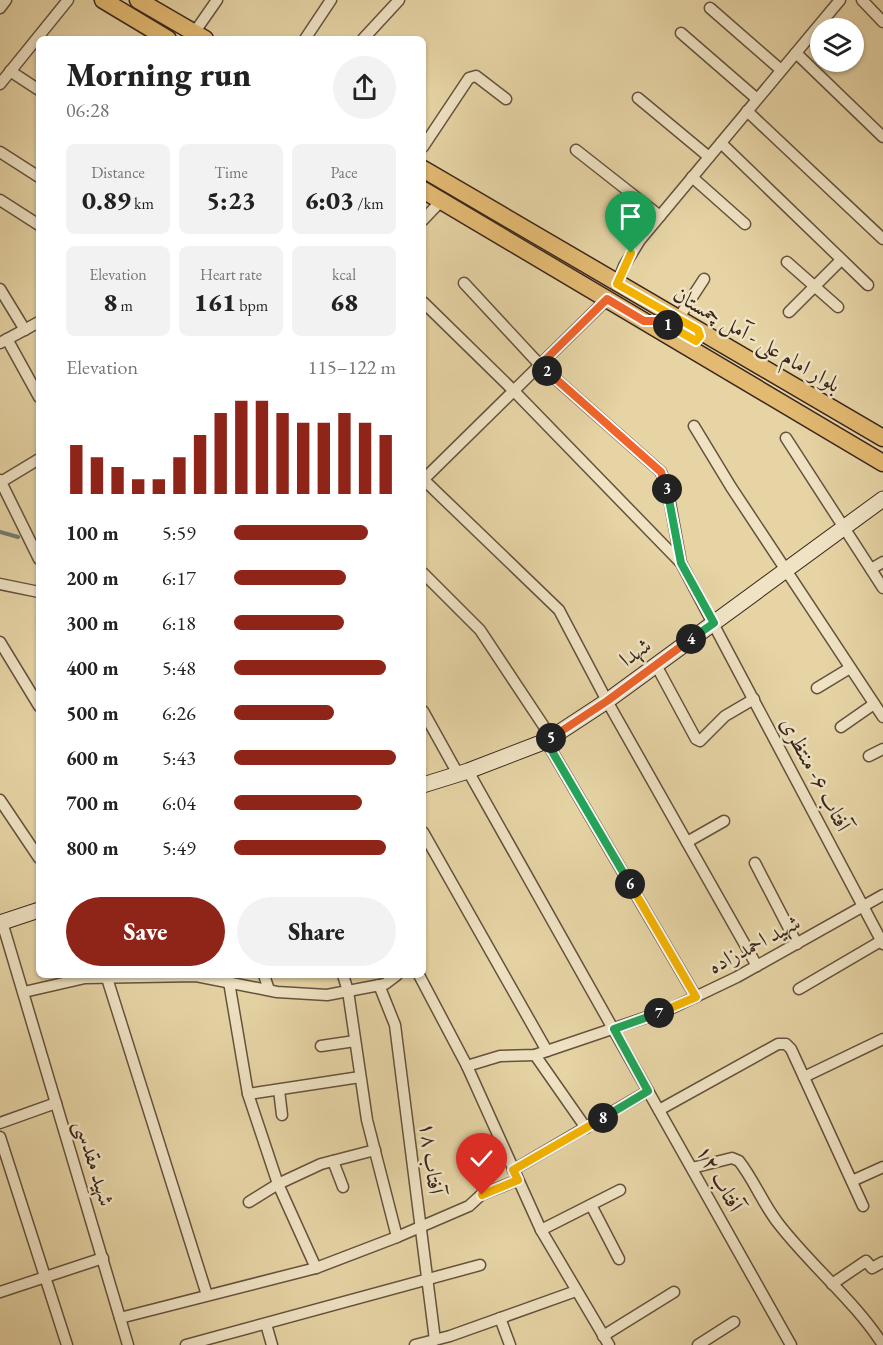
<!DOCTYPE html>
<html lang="en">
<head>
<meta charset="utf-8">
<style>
  :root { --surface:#fff; --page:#f2f2f2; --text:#222; --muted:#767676; --accent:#8f2418 }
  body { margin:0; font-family:"EB Garamond",Amiri,serif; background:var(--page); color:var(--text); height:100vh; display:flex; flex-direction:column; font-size:22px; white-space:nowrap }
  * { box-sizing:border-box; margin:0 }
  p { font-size:20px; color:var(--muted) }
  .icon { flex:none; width:33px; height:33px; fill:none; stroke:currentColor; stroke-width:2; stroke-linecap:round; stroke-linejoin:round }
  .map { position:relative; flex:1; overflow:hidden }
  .side { position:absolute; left:36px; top:36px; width:390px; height:942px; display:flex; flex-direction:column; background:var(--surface); border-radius:9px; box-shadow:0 2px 4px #0004 }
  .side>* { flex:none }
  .fabs { position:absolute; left:810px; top:18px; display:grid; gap:12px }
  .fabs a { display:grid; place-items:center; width:54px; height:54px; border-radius:50%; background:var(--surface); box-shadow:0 2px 4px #0004; font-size:30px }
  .pin { position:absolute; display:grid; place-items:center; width:51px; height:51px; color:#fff; margin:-62px -26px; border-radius:50% 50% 50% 0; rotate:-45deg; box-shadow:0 0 6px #0007 }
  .pin .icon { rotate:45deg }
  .km { position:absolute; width:30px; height:30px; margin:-15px; border-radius:50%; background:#222; color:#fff; font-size:16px; line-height:30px; text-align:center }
  .round { display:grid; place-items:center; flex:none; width:63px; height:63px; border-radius:32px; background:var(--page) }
  .head { display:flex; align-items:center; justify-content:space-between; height:102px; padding:0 30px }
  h1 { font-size:33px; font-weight:800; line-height:45px }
  .figures { display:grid; grid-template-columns:repeat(3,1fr); gap:9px; height:102px; padding:6px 30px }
  .figures div { display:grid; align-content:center; border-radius:9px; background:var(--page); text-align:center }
  .figures b { font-size:26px; font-weight:800 }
  .figures small { font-size:16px; font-weight:400 }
  .figures p { font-size:16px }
  .chart { height:168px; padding:12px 30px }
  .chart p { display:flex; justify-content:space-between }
  .chart svg { width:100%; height:108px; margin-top:6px; stroke:var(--accent); stroke-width:6 }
  .action { display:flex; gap:12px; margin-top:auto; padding:12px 30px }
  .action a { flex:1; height:69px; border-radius:36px; background:var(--accent); color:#fff; font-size:24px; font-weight:800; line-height:69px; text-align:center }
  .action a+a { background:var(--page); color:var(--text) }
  ul { padding:0 30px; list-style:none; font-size:20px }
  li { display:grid; grid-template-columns:96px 72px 1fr; align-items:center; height:45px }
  li i { height:15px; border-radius:8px; background:var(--accent) }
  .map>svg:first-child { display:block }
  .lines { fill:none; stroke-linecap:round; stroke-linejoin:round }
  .stream { stroke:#717e72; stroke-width:4 }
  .minor-casing { stroke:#65523e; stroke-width:13 }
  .secondary-casing { stroke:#3a271c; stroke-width:17 }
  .primary-casing { stroke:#3a271c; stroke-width:19 }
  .minor { stroke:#efe3c4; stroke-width:10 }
  .secondary { stroke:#efe3c4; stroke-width:15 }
  .primary { stroke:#e3ba72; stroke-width:16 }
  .split-1-casing { stroke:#fff; stroke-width:12 }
  .split-2-casing { stroke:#fff; stroke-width:12 }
  .split-3-casing { stroke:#fff; stroke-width:12 }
  .split-4-casing { stroke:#fff; stroke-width:12 }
  .split-5-casing { stroke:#fff; stroke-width:12 }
  .split-6-casing { stroke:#fff; stroke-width:12 }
  .split-7-casing { stroke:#fff; stroke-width:12 }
  .split-8-casing { stroke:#fff; stroke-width:12 }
  .split-9-casing { stroke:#fff; stroke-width:12 }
  .split-1 { stroke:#f5b400; stroke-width:8 }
  .split-2 { stroke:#f0652b; stroke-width:8 }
  .split-3 { stroke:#f0652b; stroke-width:8 }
  .split-4 { stroke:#22a559; stroke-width:8 }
  .split-5 { stroke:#f0652b; stroke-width:8 }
  .split-6 { stroke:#22a559; stroke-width:8 }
  .split-7 { stroke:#f5b400; stroke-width:8 }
  .split-8 { stroke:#22a559; stroke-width:8 }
  .split-9 { stroke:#f5b400; stroke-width:8 }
  .labels { text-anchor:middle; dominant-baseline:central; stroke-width:5; stroke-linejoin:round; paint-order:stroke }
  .street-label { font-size:22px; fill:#3a271c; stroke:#efe3c4 }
</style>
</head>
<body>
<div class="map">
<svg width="883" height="1345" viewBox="0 0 883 1345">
  <rect width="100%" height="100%" fill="#e6d4a5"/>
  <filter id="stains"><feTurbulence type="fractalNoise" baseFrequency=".00333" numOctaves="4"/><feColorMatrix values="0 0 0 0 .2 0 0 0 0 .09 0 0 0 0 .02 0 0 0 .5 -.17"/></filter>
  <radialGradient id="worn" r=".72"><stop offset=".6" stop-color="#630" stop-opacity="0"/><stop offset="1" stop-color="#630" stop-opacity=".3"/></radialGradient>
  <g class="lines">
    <polyline class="stream" points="0,532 18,537"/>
    <g class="minor-casing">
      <g id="minor">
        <polyline points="862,0 883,22"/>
        <polyline points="0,8 6,0"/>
        <polyline points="710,8 781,70"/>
        <polyline points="194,33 217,0"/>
        <polyline points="681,33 757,99"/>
        <polyline points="305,39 331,0"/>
        <polyline points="363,39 399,0"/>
        <polyline points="796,53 883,137"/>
        <polyline points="10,71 39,90"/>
        <polyline points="0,84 68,0"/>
        <polyline points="638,98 709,157"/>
        <polyline points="747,111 883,239"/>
        <polyline points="721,143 868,285"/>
        <polyline points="423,147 469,78 476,76 506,99"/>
        <polyline points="576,150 660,216"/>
        <polyline points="0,152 39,177"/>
        <polyline points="692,177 745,224"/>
        <polyline points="0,200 39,225"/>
        <polyline points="423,220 441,201"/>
        <polyline points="787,262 838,307"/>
        <polyline points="464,283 540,365 661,472 668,492 681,563"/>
        <polyline points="617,284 624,266 640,240 840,0"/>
        <polyline points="0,289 25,330"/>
        <polyline points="423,302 514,391 681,563 883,944"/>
        <polyline points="789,312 841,260"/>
        <polyline points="678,319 704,279"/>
        <polyline points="7,339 39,397"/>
        <polyline points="0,343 39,322"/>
        <polyline points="694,426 731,487 883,717"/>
        <polyline points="786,438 883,588"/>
        <polyline points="423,479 559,610 607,701 757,966"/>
        <polyline points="0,480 39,559"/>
        <polyline points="423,480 607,299"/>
        <polyline points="1,482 39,459"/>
        <polyline points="871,569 883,562"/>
        <polyline points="423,573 480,630 551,737"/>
        <polyline points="0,584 39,592"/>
        <polyline points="0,642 39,706"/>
        <polyline points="656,665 696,739 700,741 725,716 754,699"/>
        <polyline points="817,688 850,668"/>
        <polyline points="423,711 458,774"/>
        <polyline points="841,727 874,704"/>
        <polyline points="546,741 696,997"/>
        <polyline points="869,756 883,749"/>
        <polyline points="468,771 791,1345"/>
        <polyline points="0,800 39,858"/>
        <polyline points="423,832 547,1051"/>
        <polyline points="687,842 724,821"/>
        <polyline points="755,863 797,944"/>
        <polyline points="2,922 128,1345"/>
        <polyline points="106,975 207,1295"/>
        <polyline points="264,975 269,990"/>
        <polyline points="343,975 348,991 367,1120 397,1237"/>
        <polyline points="419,975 467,1066 541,1230 609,1345"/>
        <polyline points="229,982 248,1094 278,1184 316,1268"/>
        <polyline points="379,985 395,1025 435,1340"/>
        <polyline points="799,989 881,941"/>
        <polyline points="24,992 85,978 196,976 277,992 327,995 385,984 397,975"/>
        <polyline points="321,1046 355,1041"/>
        <polyline points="535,1055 586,1128"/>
        <polyline points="467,1066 500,1056 535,1055 668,1010 737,977 883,895"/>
        <polyline points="804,1077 883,1039"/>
        <polyline points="279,1090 282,1115"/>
        <polyline points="248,1094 360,1077"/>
        <polyline points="659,1110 778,1044 786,1044 791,1049 863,1206"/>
        <polyline points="0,1123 56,1103"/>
        <polyline points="0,1137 67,1345"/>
        <polyline points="333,1161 343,1187"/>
        <path d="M692 1168 732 1158 739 1161C754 1180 763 1204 778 1223 811 1266 854 1300 883 1345"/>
        <polyline points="513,1170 648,1091"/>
        <polyline points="852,1181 883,1167"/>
        <polyline points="249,1202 278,1184 321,1164 375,1150"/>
        <polyline points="591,1205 619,1259"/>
        <polyline points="541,1230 620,1190"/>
        <polyline points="832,1284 866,1261 872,1268 883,1262"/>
        <polyline points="0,1292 103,1258"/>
        <polyline points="120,1318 316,1268 397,1237 469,1206 481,1195 518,1180"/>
        <polyline points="500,1318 510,1345"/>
        <polyline points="266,1324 272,1345"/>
        <polyline points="603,1336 674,1292"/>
        <polyline points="186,1345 480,1265"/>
        <polyline points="415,1345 450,1336 576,1291"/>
        <polyline points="698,1345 734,1322"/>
      </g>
    </g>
    <g class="secondary-casing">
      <g id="secondary">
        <polyline points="423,785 468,771 546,741 607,701 883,499"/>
        <polyline points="0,923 39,910"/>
      </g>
    </g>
    <g class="primary-casing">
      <g id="primary">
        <polyline points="103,0 168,39"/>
        <polyline points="138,0 205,39"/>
        <polyline points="423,169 883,438"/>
        <polyline points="423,190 883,463"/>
      </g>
    </g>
    <use href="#minor" class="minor"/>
    <use href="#secondary" class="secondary"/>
    <use href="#primary" class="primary"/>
  </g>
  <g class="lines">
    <g class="split-1-casing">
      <polyline id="split-1" points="631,253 617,284 698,330 700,336 696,341 668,325"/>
    </g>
    <g class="split-2-casing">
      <polyline id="split-2" points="547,371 540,365 607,299 644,321 661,321 668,325"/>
    </g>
    <g class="split-3-casing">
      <polyline id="split-3" points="547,371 661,472 667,489"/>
    </g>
    <g class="split-4-casing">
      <polyline id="split-4" points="667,489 681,563 714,623 691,639"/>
    </g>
    <g class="split-5-casing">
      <polyline id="split-5" points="551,738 607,701 691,639"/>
    </g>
    <g class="split-6-casing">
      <polyline id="split-6" points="551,738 546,741 630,884"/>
    </g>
    <g class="split-7-casing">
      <polyline id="split-7" points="630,884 696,997 659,1013"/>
    </g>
    <g class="split-8-casing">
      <polyline id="split-8" points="603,1118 648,1091 614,1029 659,1013"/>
    </g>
    <g class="split-9-casing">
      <polyline id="split-9" points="482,1195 518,1180 513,1170 603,1118"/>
    </g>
    <use href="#split-1" class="split-1"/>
    <use href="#split-2" class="split-2"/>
    <use href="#split-3" class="split-3"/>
    <use href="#split-4" class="split-4"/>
    <use href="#split-5" class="split-5"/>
    <use href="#split-6" class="split-6"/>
    <use href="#split-7" class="split-7"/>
    <use href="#split-8" class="split-8"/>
    <use href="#split-9" class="split-9"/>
  </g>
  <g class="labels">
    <g class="street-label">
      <text transform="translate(757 339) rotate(30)">بلوار امام علی - آمل چمستان</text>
      <text transform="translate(635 652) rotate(-36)">شهدا</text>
      <text transform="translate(816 774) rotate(62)">آفتاب ۶- منتظری</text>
      <text transform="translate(754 944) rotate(-28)">شهید احمدزاده</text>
      <text transform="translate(432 1158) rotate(83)">آفتاب ۱۸</text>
      <text transform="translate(95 1163) rotate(73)">شهید مقدسی</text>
      <text transform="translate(720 1178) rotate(61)">آفتاب ۱۲</text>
    </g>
  </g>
  <rect width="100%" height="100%" filter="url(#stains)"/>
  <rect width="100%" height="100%" fill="url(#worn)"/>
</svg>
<div class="fabs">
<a><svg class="icon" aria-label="layers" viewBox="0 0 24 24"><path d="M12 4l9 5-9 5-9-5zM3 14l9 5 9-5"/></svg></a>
</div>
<div class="pin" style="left:631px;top:253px;background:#1e9e55"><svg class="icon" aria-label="arrive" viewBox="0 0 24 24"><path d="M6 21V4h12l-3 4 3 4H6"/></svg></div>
<div class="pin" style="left:482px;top:1195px;background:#d93025"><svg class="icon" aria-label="check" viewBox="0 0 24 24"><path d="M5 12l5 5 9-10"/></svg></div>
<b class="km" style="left:668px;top:325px">1</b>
<b class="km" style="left:547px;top:371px">2</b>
<b class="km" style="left:667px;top:489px">3</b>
<b class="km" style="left:691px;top:639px">4</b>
<b class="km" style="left:551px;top:738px">5</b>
<b class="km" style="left:630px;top:884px">6</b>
<b class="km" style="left:659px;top:1013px">7</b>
<b class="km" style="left:603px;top:1118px">8</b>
<section class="side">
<div class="head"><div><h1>Morning run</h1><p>06:28</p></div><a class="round"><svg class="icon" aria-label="share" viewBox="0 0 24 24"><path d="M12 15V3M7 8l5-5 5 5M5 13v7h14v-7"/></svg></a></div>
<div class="figures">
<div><p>Distance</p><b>0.89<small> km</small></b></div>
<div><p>Time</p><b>5:23</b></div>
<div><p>Pace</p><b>6:03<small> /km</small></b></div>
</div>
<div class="figures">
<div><p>Elevation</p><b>8<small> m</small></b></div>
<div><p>Heart rate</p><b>161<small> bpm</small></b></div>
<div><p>kcal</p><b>68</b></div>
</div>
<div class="chart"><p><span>Elevation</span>115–122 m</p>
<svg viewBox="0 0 160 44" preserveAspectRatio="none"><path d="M5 44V24M15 44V29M25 44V33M35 44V38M45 44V38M55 44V29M65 44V20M75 44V11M85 44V6M95 44V6M105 44V11M115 44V15M125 44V15M135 44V11M145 44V15M155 44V20"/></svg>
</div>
<ul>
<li><b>100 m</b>5:59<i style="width:83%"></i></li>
<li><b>200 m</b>6:17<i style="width:69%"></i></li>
<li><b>300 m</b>6:18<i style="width:68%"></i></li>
<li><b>400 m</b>5:48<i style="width:94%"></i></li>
<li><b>500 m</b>6:26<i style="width:62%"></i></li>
<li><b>600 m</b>5:43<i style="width:100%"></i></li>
<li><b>700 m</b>6:04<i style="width:79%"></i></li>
<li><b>800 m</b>5:49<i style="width:94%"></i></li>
</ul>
<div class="action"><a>Save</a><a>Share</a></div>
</section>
</div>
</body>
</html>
